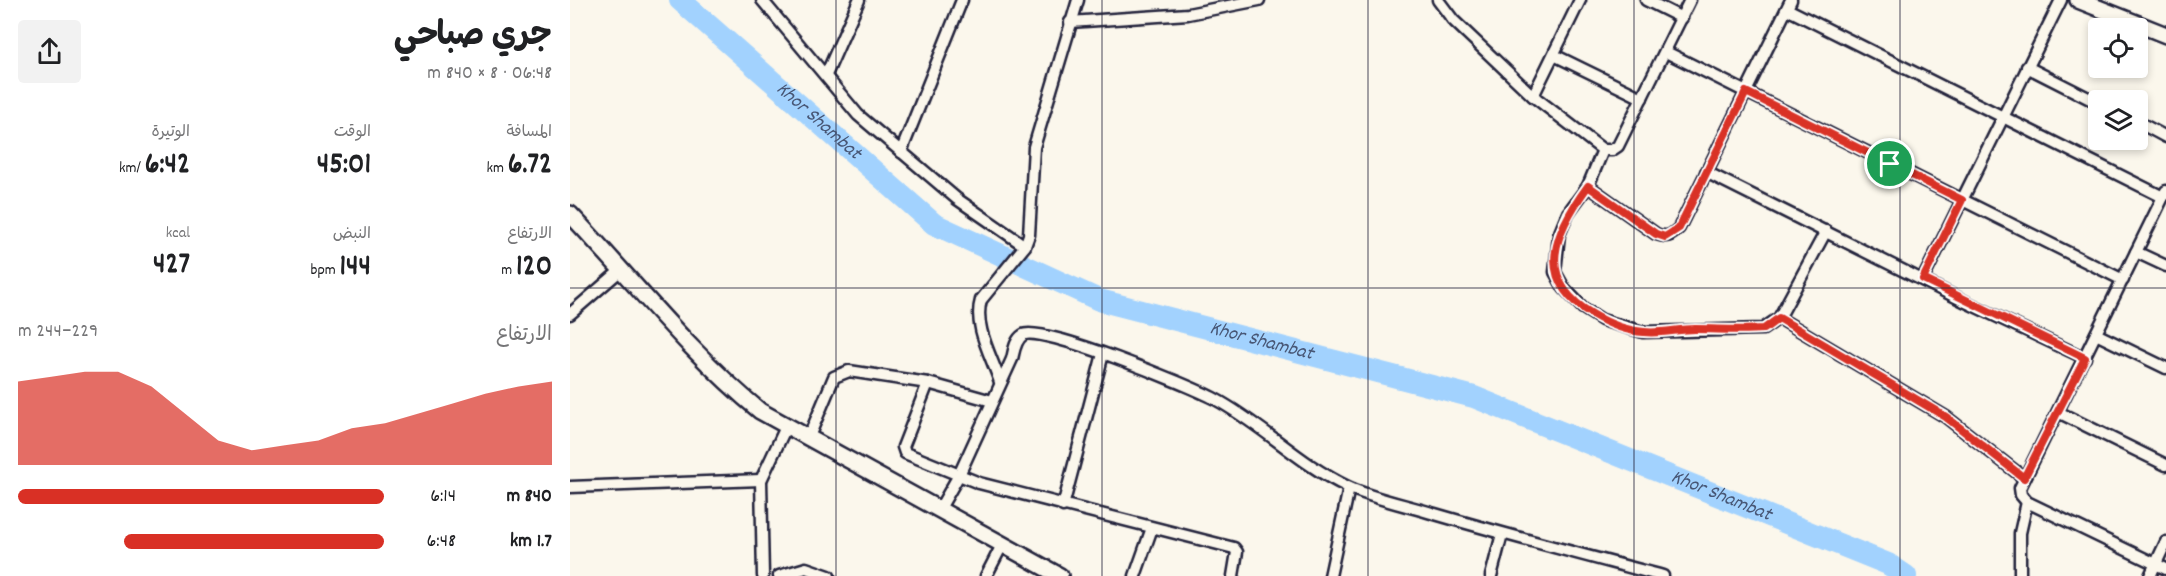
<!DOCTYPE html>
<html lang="ar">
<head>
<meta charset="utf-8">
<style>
  :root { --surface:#fff; --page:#f2f2f2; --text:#202124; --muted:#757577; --accent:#d93025 }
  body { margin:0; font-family:Dekko,"Playpen Sans Arabic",sans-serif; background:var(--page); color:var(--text); direction:rtl; height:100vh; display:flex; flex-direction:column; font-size:22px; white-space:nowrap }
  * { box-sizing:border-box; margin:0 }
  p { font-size:20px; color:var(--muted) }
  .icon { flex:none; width:33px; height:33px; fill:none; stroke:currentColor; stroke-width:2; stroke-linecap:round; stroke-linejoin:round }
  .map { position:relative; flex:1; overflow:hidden; direction:ltr }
  .side { display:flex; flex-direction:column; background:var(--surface); width:570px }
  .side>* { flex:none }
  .buttons { position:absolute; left:1518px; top:18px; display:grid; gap:12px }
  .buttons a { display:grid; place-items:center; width:60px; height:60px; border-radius:6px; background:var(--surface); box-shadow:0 3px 9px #0003; font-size:30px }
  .pin { position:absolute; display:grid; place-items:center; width:51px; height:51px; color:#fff; margin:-26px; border:3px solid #fff; border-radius:50%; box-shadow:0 2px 6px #0007 }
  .round { display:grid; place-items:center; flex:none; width:63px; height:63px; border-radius:6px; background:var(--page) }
  .summary { display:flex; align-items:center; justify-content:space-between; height:102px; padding:0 18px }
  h1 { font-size:33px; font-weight:700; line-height:45px }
  .figures { display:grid; grid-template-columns:repeat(3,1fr); gap:9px; height:102px; padding:6px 18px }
  .figures div { display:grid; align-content:center }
  .figures b { font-size:30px; font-weight:700 }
  .figures small { font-size:16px; font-weight:400 }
  .figures p { font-size:16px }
  .chart { height:168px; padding:12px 18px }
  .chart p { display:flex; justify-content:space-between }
  .chart svg { width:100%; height:108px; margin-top:6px; fill:var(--accent); opacity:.7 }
  ul { padding:0 18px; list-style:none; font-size:20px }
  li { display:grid; grid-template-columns:96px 72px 1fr; align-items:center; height:45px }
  li i { height:15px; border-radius:8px; background:var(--accent) }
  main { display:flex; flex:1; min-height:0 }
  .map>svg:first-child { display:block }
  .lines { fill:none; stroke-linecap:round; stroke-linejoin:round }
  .river { stroke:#a2d2fe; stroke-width:22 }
  .street-casing { stroke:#22223b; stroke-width:15 }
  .secondary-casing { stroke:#22223b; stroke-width:20 }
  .street { stroke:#fbf7ec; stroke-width:10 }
  .secondary { stroke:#fbf7ec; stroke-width:15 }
  .route-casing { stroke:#fff; stroke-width:12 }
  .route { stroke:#d93025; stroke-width:8 }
  .grid { fill:none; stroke:#22223b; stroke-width:1.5; stroke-opacity:0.55 }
  .labels { text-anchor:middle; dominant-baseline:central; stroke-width:4.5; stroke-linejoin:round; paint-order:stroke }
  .water-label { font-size:20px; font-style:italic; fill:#485776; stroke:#fbf7ec }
</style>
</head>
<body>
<main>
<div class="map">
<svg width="1596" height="576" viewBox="0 0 1596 576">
  <rect width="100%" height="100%" fill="#fbf7ec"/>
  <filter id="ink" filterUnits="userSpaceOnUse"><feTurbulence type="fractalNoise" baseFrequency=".0167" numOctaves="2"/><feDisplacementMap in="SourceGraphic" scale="12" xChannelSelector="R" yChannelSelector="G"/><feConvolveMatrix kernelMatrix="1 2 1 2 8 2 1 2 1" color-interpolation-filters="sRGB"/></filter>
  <g filter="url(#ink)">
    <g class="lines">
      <path class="river" id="s1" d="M110 0 364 224 529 300 904 397 1318 564 1336 576"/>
      <g class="street-casing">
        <g id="street">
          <polyline points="192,0 288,115 387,199 455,246"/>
          <polyline points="868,0 883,20 963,96 1033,150 1042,150 1048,146 1120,0"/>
          <polyline points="1076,0 1112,18"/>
          <polyline points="1217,9 1593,197"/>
          <polyline points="500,22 618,14 689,0"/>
          <polyline points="1096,52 1553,280"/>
          <polyline points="984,55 1072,98"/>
          <polyline points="1457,67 1528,103"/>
          <polyline points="256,75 289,0"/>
          <polyline points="963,96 1010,0"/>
          <polyline points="1568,122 1596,137"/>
          <polyline points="1033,150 1018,186 998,213 989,235 985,272 994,288 1013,308 1032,320 1073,332 1193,329 1209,318 1256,231"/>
          <polyline points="331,152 392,0"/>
          <polyline points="1136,172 1396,302 1515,358"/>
          <path d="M1018 186 1086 234C1097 238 1101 236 1109 228L1221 0"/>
          <polyline points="1596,191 1450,488 1451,495 1457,502 1596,569"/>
          <polyline points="1566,252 1596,266"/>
          <polyline points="1353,279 1491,0"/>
          <polyline points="0,314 52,269"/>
          <polyline points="1209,318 1376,417 1454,478"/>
          <polyline points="1526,334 1596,368"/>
          <path d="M430 382C422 357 403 326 411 300L455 246 459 235 464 147 508 0"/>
          <polyline points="358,383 333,447 335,453 409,483 664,548 667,552 663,576"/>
          <polyline points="1488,412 1596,465"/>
          <polyline points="238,439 264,377 279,371 358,383 422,401"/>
          <polyline points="0,487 191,480"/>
          <polyline points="493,506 533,354"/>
          <path d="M369 510 389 475 442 359C444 351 445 340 453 335 470 324 621 386 645 399 692 424 729 464 778 487 804 499 836 505 865 514 940 536 1017 556 1093 576"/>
          <polyline points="193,576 191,480 216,427"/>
          <polyline points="209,576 236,568 259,576"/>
          <polyline points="416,576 432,545"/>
          <polyline points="565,576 582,528"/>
          <polyline points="760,576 779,488"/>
          <polyline points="921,576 932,534"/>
          <polyline points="1450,576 1450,533 1457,502"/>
          <polyline points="1580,576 1596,542"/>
        </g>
      </g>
      <g class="secondary-casing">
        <g id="secondary">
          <polyline points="1508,0 1596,35"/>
          <path d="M0 214C63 280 119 353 190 411L490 576"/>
        </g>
      </g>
      <use href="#street" class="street"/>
      <use href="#secondary" class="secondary"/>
    </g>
  </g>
  <g class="lines" filter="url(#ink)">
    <g class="route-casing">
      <path id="route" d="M1176 92 1392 200 1353 279 1515 358 1454 478 1376 417 1209 318 1194 329C1170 331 1148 329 1125 329 1108 329 1091 334 1074 332 1057 331 1037 323 1022 314 963 279 985 231 1018 186L1086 234 1095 237 1109 228Z"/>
    </g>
    <use href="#route" class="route"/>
  </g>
  <path class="grid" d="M266 0V576M532 0V576M798 0V576M1064 0V576M1330 0V576M0 288H1596"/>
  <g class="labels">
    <g class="water-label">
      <text stroke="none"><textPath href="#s1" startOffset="184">Khor Shambat</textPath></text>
      <text stroke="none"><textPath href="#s1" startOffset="688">Khor Shambat</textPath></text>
      <text stroke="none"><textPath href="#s1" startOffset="1174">Khor Shambat</textPath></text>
    </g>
  </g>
</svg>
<div class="buttons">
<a><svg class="icon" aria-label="locate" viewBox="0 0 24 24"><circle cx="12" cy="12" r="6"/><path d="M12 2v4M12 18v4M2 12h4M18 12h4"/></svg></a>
<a><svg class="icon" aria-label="layers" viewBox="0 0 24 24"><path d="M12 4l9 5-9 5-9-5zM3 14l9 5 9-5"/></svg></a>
</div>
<div class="pin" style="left:1320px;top:164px;background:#1e9e55"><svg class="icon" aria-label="arrive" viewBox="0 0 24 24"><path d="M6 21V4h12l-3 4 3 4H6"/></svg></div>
</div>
<section class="side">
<div class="summary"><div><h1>جري صباحي</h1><p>06:48 · 8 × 840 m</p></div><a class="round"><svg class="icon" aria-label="share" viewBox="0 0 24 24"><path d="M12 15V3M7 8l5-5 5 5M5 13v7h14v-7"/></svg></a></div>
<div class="figures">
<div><p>المسافة</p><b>6.72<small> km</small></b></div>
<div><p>الوقت</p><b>45:01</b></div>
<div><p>الوتيرة</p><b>6:42<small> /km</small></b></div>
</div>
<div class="figures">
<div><p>الارتفاع</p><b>120<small> m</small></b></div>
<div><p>النبض</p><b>144<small> bpm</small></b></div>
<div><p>kcal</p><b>427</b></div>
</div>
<div class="chart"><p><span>الارتفاع</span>229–244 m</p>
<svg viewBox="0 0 160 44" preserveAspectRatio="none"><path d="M0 44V10L10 8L20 6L30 6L40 12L50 23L60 34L70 38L80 36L90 34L100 29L110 27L120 23L130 19L140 15L150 12L160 10V44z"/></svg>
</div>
<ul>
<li><b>840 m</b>6:14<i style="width:100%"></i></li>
<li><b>1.7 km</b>6:48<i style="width:71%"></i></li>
</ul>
</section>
</main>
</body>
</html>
